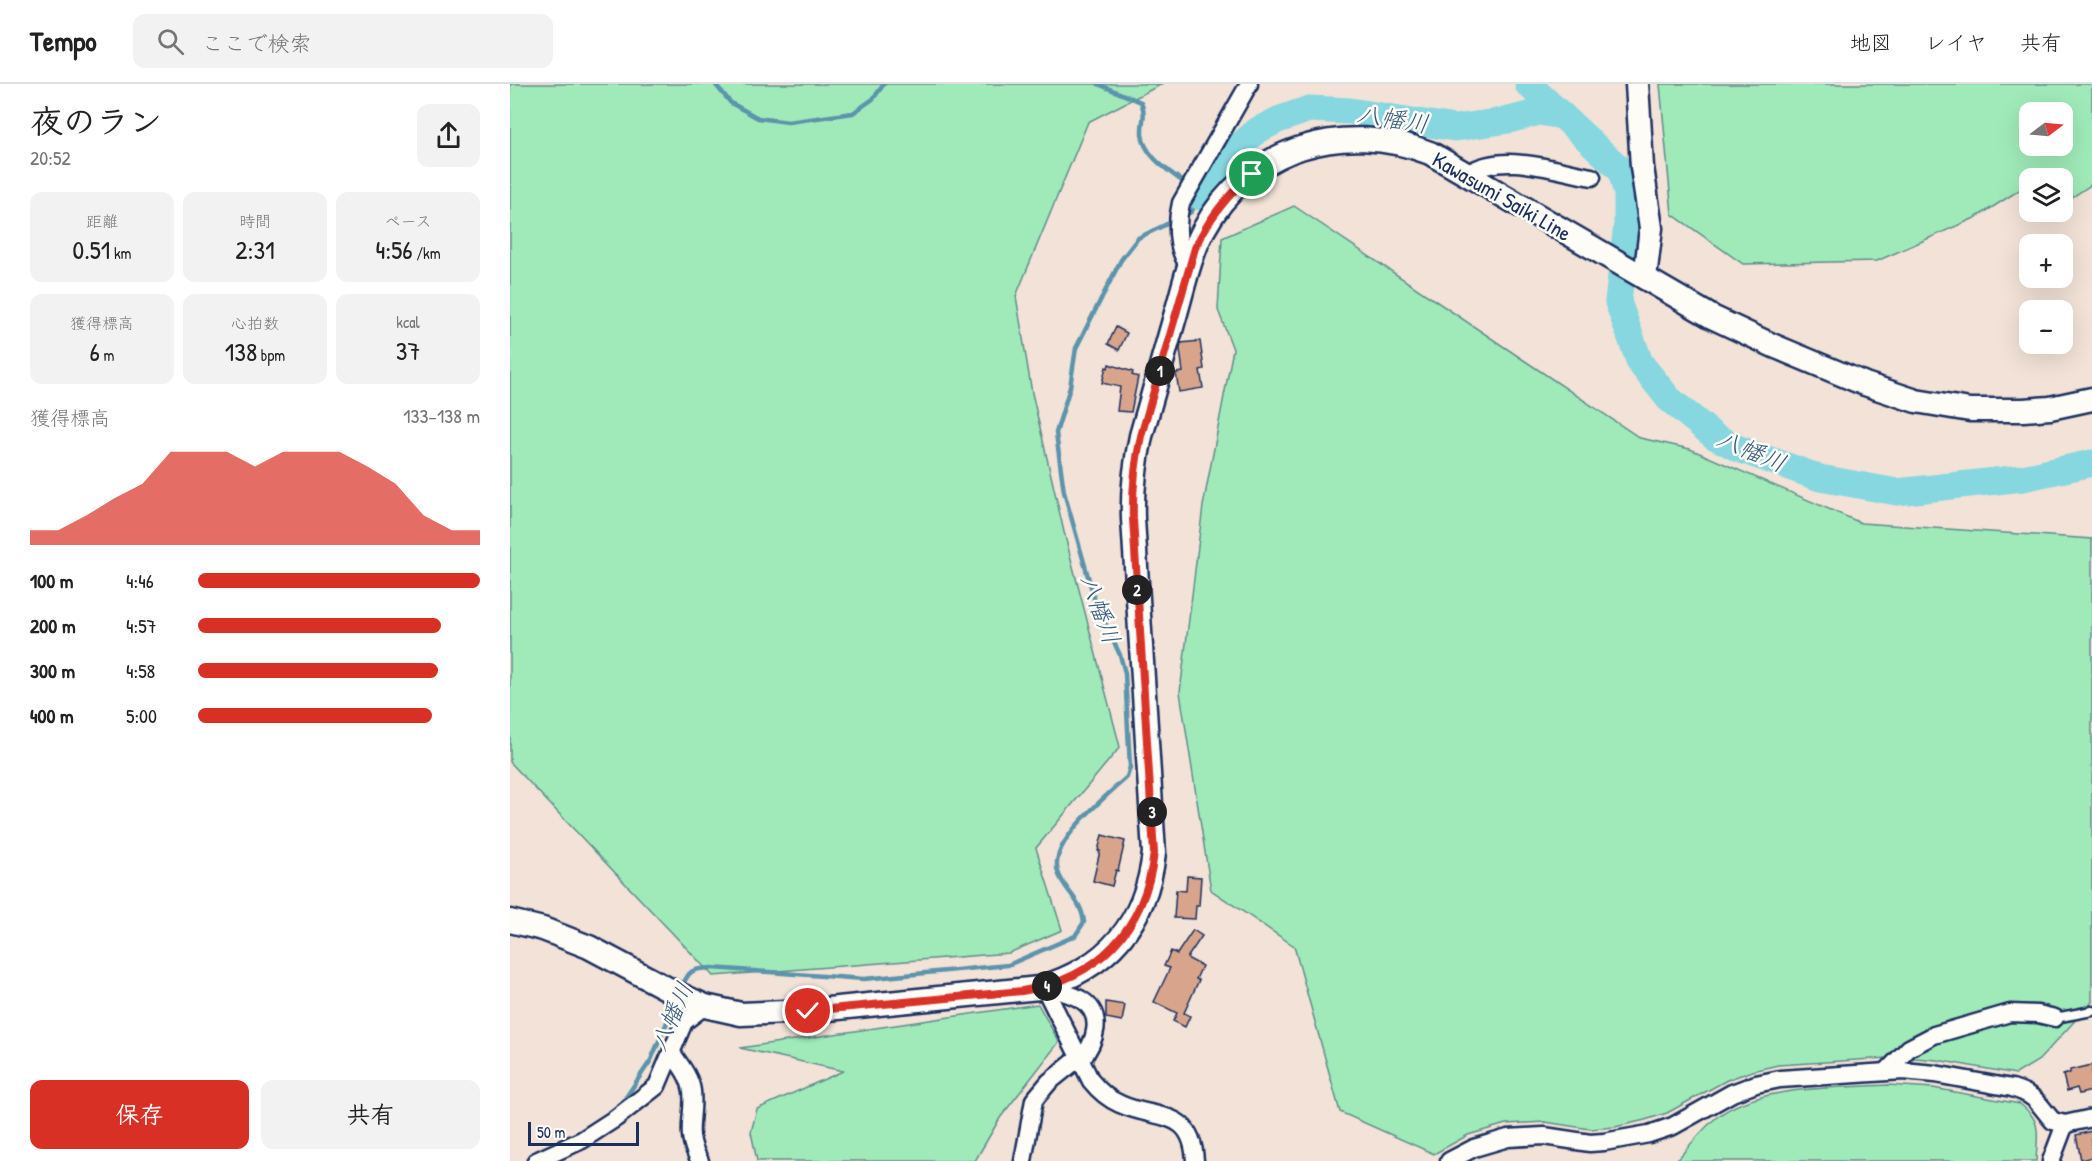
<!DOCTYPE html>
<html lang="ja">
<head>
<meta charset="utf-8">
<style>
  :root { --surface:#fff; --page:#f2f2f2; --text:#222; --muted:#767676; --line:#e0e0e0; --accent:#d93025 }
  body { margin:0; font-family:"Patrick Hand","Klee One",sans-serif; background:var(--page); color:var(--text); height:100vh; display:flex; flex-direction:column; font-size:22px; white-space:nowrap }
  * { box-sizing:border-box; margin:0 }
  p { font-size:20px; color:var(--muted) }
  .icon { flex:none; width:33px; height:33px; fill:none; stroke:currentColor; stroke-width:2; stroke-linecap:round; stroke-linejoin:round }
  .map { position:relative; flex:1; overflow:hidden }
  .sheet { display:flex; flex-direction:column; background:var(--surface); width:510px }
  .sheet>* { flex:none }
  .needle { width:39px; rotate:74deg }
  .fabs { position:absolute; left:1509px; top:18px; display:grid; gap:12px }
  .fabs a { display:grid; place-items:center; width:54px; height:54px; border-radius:12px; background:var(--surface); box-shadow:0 6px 24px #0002; font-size:30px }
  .scale { position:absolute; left:18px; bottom:15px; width:111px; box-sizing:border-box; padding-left:6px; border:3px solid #1b2f5e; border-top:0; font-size:16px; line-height:21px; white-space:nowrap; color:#1b2f5e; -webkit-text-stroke:4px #fdfcf7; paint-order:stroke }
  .pin { position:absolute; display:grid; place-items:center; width:51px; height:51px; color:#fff; margin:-26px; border:3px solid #fff; border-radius:50%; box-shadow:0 2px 6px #0007 }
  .km { position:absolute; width:30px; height:30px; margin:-15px; border-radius:50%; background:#222; color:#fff; font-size:16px; line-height:30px; text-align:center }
  .round { display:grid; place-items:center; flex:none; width:63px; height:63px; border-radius:12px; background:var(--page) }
  .head { display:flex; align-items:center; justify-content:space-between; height:102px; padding:0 30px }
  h1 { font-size:33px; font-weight:600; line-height:45px }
  .stats { display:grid; grid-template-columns:repeat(3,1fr); gap:9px; height:102px; padding:6px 30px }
  .stats div { display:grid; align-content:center; border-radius:12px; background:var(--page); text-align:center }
  .stats b { font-size:26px; font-weight:600 }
  .stats small { font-size:16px; font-weight:400 }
  .stats p { font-size:16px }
  .chart { height:168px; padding:12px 30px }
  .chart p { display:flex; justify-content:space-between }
  .chart svg { width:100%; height:108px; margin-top:6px; fill:var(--accent); opacity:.7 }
  .button { display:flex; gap:12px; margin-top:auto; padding:12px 30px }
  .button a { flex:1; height:69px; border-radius:12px; background:var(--accent); color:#fff; font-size:24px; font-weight:600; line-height:69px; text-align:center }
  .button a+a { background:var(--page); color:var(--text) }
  ul { padding:0 30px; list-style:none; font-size:20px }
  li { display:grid; grid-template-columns:96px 72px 1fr; align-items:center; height:45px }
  li i { height:15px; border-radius:8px; background:var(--accent) }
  header { display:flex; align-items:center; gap:36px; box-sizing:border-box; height:84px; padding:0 30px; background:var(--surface); border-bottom:2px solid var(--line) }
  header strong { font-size:28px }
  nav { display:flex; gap:33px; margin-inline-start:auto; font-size:21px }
  .search { width:420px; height:54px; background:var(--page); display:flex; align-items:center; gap:15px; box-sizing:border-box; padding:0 21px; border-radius:12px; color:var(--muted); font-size:22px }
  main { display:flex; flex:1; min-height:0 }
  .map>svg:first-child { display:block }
  .green { fill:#a0eab9; stroke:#5e8c8c; stroke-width:1.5; fill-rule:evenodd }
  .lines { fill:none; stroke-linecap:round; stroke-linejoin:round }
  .stream { stroke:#5b94ac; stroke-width:4.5 }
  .river { stroke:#86d7e0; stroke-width:27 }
  .building { fill:#d8a58c; stroke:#1b2f5e; stroke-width:1.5 }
  .lane-casing { stroke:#1b2f5e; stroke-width:13 }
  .street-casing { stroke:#1b2f5e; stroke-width:21 }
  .secondary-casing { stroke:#1b2f5e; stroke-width:27 }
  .lane { stroke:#fdfcf7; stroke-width:8 }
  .street { stroke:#fdfcf7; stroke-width:16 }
  .secondary { stroke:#fdfcf7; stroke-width:22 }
  .route-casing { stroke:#fff; stroke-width:12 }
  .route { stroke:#d93025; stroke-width:8 }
  .labels { text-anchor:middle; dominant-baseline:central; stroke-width:5; stroke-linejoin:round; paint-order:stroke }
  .street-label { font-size:22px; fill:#1b2f5e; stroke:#fdfcf7 }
  .water-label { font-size:24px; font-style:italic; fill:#36597e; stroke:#fdfcf7 }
</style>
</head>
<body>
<header>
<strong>Tempo</strong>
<div class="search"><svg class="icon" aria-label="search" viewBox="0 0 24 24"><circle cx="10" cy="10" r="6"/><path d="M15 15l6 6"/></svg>ここで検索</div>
<nav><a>地図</a><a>レイヤ</a><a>共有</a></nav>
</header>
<main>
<section class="sheet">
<div class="head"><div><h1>夜のラン</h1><p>20:52</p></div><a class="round"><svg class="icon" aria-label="share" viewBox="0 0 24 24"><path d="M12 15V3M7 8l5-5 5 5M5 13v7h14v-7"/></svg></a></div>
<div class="stats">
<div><p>距離</p><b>0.51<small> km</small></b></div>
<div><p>時間</p><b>2:31</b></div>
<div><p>ペース</p><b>4:56<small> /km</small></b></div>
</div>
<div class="stats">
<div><p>獲得標高</p><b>6<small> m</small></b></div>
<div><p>心拍数</p><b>138<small> bpm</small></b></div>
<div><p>kcal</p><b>37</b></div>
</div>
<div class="chart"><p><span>獲得標高</span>133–138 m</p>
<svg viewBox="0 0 160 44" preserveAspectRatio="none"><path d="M0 44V38L10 38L20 32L30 25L40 19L50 6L60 6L70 6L80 12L90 6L100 6L110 6L120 12L130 19L140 32L150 38L160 38V44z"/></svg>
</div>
<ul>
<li><b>100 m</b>4:46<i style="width:100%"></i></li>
<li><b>200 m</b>4:57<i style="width:86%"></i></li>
<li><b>300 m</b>4:58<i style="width:85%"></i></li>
<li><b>400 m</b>5:00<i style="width:83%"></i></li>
</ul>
<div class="button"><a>保存</a><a>共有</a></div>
</section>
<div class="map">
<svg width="1582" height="1077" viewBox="0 0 1582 1077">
  <rect width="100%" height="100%" fill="#f2e2d7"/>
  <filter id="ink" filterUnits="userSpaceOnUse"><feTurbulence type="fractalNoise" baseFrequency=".0167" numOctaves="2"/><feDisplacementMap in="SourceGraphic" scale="12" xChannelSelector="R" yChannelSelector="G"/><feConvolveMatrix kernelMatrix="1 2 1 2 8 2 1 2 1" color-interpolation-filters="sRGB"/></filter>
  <g filter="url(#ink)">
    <g class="green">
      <polygon points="0,0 652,0 578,38 506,212 522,309 554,448 610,663 526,764 552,846 499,869 203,892 0,678"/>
      <path d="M1150 0H1582V100L1561 114 1553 111 1552 94H1520L1519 100 1467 133 1367 177 1233 180 1162 130ZM1552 28V62H1520V28Z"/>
      <polygon points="784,122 1130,354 1180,365 1351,439 1582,455 1582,918 1529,976 1506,990 1427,976 1394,973 1268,981 1242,987 1217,996 1157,1029 1135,1036 1105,1043 1080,1045 1035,1038 996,1040 958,1051 924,1070 830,1028 784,862 701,806 670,608 693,422 723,265 708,226 712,154"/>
      <polygon points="528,920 549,958 490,1034 465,1077 247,1077 241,1048 247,1025 333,987 230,964"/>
      <path d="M1378 1001 1423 1004 1510 1020C1533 1037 1527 1051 1526 1077H1166C1179 1063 1192 1045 1207 1033 1248 1001 1328 1004 1378 1001Z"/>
    </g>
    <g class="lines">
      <g class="stream">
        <polyline points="205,0 221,19 248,34 278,38 343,29 363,15 374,0"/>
        <path d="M588 0 631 18C637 34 631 36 632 50 634 73 661 88 677 101"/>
        <polyline points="673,132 681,128 691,113 684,107"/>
        <path d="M172 903C179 885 183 885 202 884L354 895 498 881 565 852 574 838C571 814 554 807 548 788 538 758 597 712 617 693L620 683 615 589 610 571 585 517 554 408 546 349 560 303 566 264 611 176 628 154 663 137"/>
        <polyline points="110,1022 141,976 166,917"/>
      </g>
      <g class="river">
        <polyline points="1018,0 1111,86 1117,110 1117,140 1108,218 1130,279 1159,315 1204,352 1229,365 1310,394 1387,408 1513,394 1582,379"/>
        <polyline points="691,113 715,74 748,46 768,36 799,25 840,27 945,44 999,36 1029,28 1053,32"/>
      </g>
    </g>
    <g class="building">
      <polygon points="606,243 617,249 609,266 598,260"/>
      <polygon points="690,257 694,285 690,286 693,304 669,308 666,289 673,288 670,265 671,259"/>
      <polygon points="599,280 623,288 622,291 628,293 621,328 607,327 610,303 592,299 596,283 598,284"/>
      <polygon points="592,751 615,757 608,787 606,786 602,802 583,797 590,767 588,767"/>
      <polygon points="677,792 691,793 689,822 686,822 685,835 664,834 666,806 676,807"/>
      <polygon points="683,846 692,852 677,874 692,882 686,895 689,896 674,929 680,932 675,943 663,937 667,929 644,918 660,884 654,882 661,867 667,870"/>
      <polygon points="596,918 615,921 612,937 596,934"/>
      <polygon points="1582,981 1582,1007 1569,1010 1567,1004 1557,1007 1553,991 1560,989 1560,986"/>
      <polygon points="1582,1047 1582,1073 1571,1076 1566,1051"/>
    </g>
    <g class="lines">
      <g class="lane-casing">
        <polyline id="lane" points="1545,934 1582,927"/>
      </g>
      <g class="street-casing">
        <g id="street">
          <path d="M957 90C992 67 1043 86 1082 93"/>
          <path d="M679 182C666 165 666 139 671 119L739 0"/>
          <path d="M534 903 581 997C589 1007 598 1015 610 1020 647 1037 682 1023 685 1077"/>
          <path d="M534 903C546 906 559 909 570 915 596 930 585 959 570 977"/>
          <path d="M162 969C169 980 180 992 182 1007 185 1035 173 1048 190 1077"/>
          <polyline points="1377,987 1399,964 1424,951 1500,929 1528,930 1545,934"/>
          <polyline points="26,1077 72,1056 106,1034 147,1002 174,938 195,922"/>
          <polyline points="513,1077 524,1016 539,998 569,974"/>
          <path d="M939 1077 964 1064 998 1054 1034 1052 1080 1059 1094 1058 1139 1050 1163 1042 1222 1009 1246 1000 1270 995 1393 987 1425 990 1502 1004C1528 1012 1527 1019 1543 1037L1555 1040"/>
          <polyline points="1541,1077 1555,1040 1582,1034"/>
        </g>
      </g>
      <g class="secondary-casing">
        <g id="secondary">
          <polyline points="1127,0 1132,83 1141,144 1135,194"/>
          <path d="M0 837 33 845 79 863 160 906 195 922 231 930 298 927 529 904C598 884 636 839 644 769L623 435C622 406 625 380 631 352 643 311 654 270 666 229 674 201 680 172 693 147 738 62 834 36 920 69L1202 233 1264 262 1355 300 1406 317 1460 326H1513L1540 324 1582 315"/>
        </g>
      </g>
      <use href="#lane" class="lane"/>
      <use href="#street" class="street"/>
      <use href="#secondary" class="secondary"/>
    </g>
  </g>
  <g class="lines" filter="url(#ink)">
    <g class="route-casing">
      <path id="route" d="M298 927 512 907C588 895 635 845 644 769L623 435C622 406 625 380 631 352L685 164C699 134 717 111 742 90"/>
    </g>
    <use href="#route" class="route"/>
  </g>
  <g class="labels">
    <g class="street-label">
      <text transform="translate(992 112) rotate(30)">Kawasumi Saiki Line</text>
    </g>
    <g class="water-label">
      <text transform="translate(883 34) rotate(9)">八幡川</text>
      <text transform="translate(1242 366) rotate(23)">八幡川</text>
      <text transform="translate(591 525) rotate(70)">八幡川</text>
      <text transform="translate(161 932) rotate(-66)">八幡川</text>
    </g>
  </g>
</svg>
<div class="fabs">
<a><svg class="needle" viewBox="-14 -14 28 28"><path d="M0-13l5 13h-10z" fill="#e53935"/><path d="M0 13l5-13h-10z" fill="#767676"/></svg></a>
<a><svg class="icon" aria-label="layers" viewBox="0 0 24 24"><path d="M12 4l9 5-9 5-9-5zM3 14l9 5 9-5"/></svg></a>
<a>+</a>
<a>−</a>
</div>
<div class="scale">50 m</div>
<div class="pin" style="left:742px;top:90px;background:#1e9e55"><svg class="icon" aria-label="arrive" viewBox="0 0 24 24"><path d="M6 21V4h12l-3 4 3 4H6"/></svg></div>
<div class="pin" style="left:298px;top:927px;background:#d93025"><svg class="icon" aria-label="check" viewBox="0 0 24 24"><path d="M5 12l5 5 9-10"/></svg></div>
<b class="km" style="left:650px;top:287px">1</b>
<b class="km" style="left:627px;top:506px">2</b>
<b class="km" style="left:642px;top:728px">3</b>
<b class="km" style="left:537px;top:902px">4</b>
</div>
</main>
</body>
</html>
